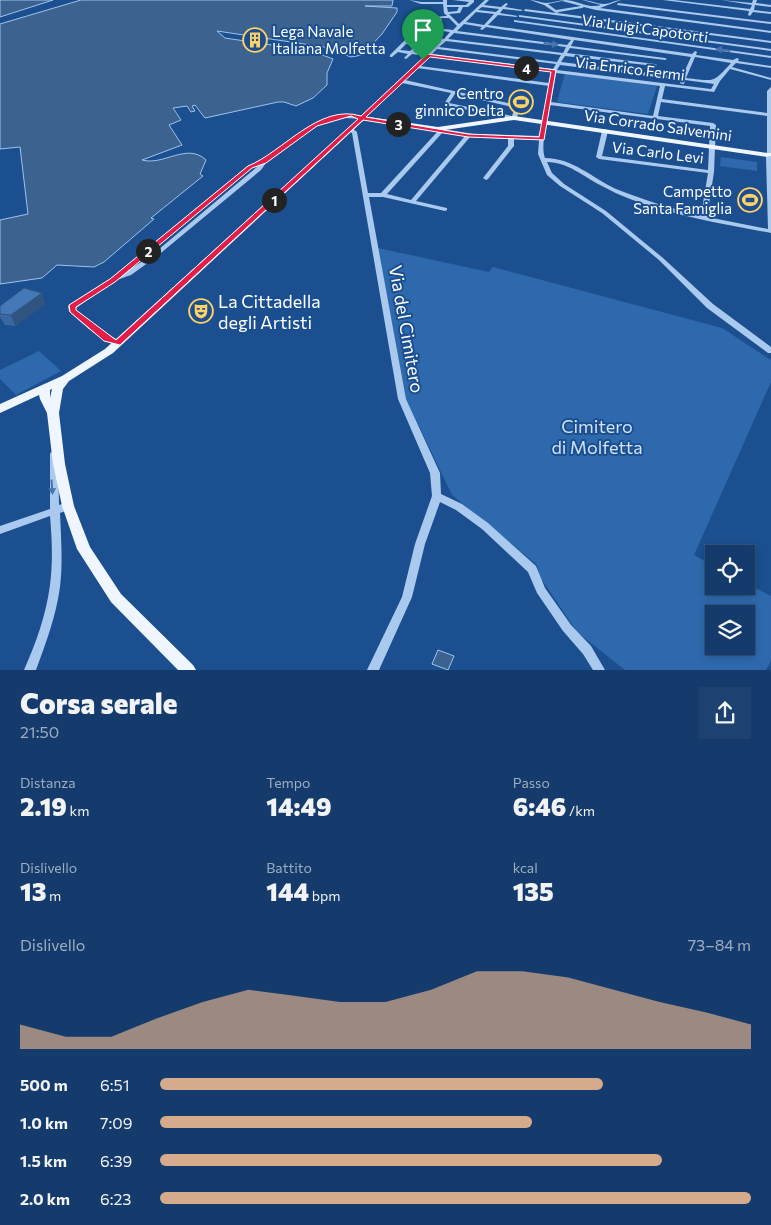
<!DOCTYPE html>
<html lang="it">
<head>
<meta charset="utf-8">
<style>
  :root { --surface:#143b6b; --page:#1d4271; --text:#f1f3f6; --muted:#9dadc1; --line:#33557e; --accent:#d6ab8b }
  body { margin:0; font-family:Commissioner,sans-serif; background:var(--page); color:var(--text); height:100vh; display:flex; flex-direction:column; font-size:19px; white-space:nowrap }
  * { box-sizing:border-box; margin:0 }
  p { font-size:16px; color:var(--muted) }
  .icon { flex:none; width:28px; height:28px; fill:none; stroke:currentColor; stroke-width:2; stroke-linecap:round; stroke-linejoin:round }
  .map { position:relative; height:670px; overflow:hidden }
  .panel { display:flex; flex-direction:column; background:var(--surface); flex:1 }
  .panel>* { flex:none }
  .fabs { position:absolute; left:705px; top:545px; display:grid; gap:10px }
  .fabs a { display:grid; place-items:center; width:50px; height:50px; border-radius:0px; background:var(--surface); box-shadow:0 2px 8px #0003,0 0 0 1px var(--line); font-size:25px }
  .pin { position:absolute; display:grid; place-items:center; width:42px; height:42px; color:#fff; margin:-51px -21px; border-radius:50% 50% 50% 0; rotate:-45deg; box-shadow:0 0 5px #0007 }
  .pin .icon { rotate:45deg }
  .km { position:absolute; width:25px; height:25px; margin:-12px; border-radius:50%; background:#222; color:#fff; font-size:14px; line-height:25px; text-align:center }
  .round { display:grid; place-items:center; flex:none; width:52px; height:52px; border-radius:0px; background:var(--page) }
  .head { display:flex; align-items:center; justify-content:space-between; height:85px; padding:0 20px }
  h1 { font-size:28px; font-weight:800; line-height:38px }
  .stats { display:grid; grid-template-columns:repeat(3,1fr); gap:8px; height:85px; padding:5px 20px }
  .stats div { display:grid; align-content:center }
  .stats b { font-size:25px; font-weight:800 }
  .stats small { font-size:14px; font-weight:400 }
  .stats p { font-size:14px }
  .chart { height:140px; padding:10px 20px }
  .chart p { display:flex; justify-content:space-between }
  .chart svg { width:100%; height:90px; margin-top:5px; fill:var(--accent); opacity:.7 }
  ul { padding:0 20px; list-style:none; font-size:16px }
  li { display:grid; grid-template-columns:80px 60px 1fr; align-items:center; height:38px }
  li i { height:12px; border-radius:6px; background:var(--accent) }
  .map>svg:first-child { display:block }
  .green { fill:#2e69ad; fill-rule:evenodd }
  .water { fill:#3c6290; stroke:#9cc4f0 }
  .lines { fill:none; stroke-linecap:round; stroke-linejoin:round }
  .minor { fill:#a9c9ee; fill-rule:evenodd }
  .major { fill:#f0f6ff; fill-rule:evenodd }
  .wall { fill:#3a679d }
  .shaded-wall { fill:#305480 }
  .building { fill:#4478b7; stroke:#305480 }
  .oneway { fill:#4674ac }
  .route { fill:#e11d48; stroke:#fff; fill-rule:evenodd }
  .labels { text-anchor:middle; dominant-baseline:central; stroke-width:4; stroke-linejoin:round; paint-order:stroke }
  .far-street-label { font-size:15px; fill:#fff; stroke:#1b4f8f }
  .far-poi-label { font-size:15px; fill:#fff; stroke:#1b4f8f; text-anchor:end }
  .poi-label { font-size:18px; fill:#fff; stroke:#1b4f8f; text-anchor:start }
  .street-label { font-size:18px; fill:#fff; stroke:#1b4f8f }
  .park-label { font-size:18px; fill:#cfe3fa; stroke:#1b4f8f }
</style>
</head>
<body>
<div class="map">
<svg width="771" height="670" viewBox="0 0 771 670">
  <rect width="100%" height="100%" fill="#1b4f8f"/>
  <g class="green">
    <polygon points="565,73 657,86 648,114 557,102"/>
    <polygon points="721,157 757,162 757,171 720,166"/>
    <path d="M378 248 489 272 493 267 722 328 771 360V382L694 555 714 566V586H746V583L771 596V661L766 670H625L577 632 540 577 537 565 452 495 406 399ZM714 614H746V646H714Z"/>
    <polygon points="39,351 61,371 16,395 0,379 0,370"/>
  </g>
  <g class="water">
    <polygon points="0,0 53,0 0,17"/>
    <path d="M81 0H393L392 6H365L397 8V12L382 34 362 55 351 57 324 47 217 31 225 38 312 51 333 59 327 73V85L313 98 296 106 284 102H278L205 118 195 105 192 106 195 111 191 112 187 106 173 108 181 120 169 125 182 145 142 160C164 166 187 142 206 160L200 174 203 176 151 218 154 219 104 262 94 267 57 265 42 278 0 284V220L28 214 20 147 0 149V24Z"/>
    <polygon points="438,650 454,656 448,670 432,664"/>
  </g>
  <g class="lines">
    <g class="minor">
      <path d="M409 0 421 2H443V0H447V5H466L469 2 453 0H474V2L468 7H463L460 13 449 14 459 24 485 0H489L484 5 501 7 506 3 508 4 505 7 523 10 521 11 503 9 500 13 518 16 516 17 498 15 488 25 692 54 695 51 697 52 696 55 733 60 737 58 739 59 738 61 771 66V68L736 63 732 67 771 78V80L730 69 720 81 714 92 665 86 662 99 767 113V91L771 87V154L767 153V116L661 102 658 116 713 123 716 125 714 172 707 217 768 229 766 157 771 156V233C723 224 675 216 630 199 620 195 611 191 602 186 584 177 568 162 547 162L552 173 564 184 606 211 663 258 713 304 771 347V353H768L707 308 659 260 602 213 560 186 547 175 538 154 539 140 514 139V146L488 179 486 180 483 178 508 146V139L470 137 416 201 447 208V210L445 211 383 197H369L406 399 440 473 441 494 462 504 488 523 536 566 545 588 571 625 591 646 605 670H593L583 654 563 631 537 593 528 572 482 529 456 510 440 502 425 544 412 597 379 670H367L402 597 415 544 432 496 430 473 398 399 352 133 347 129 352 128 357 132 368 193H381L438 131 436 130V128L474 134 540 136 549 86 417 68 405 80 512 104 519 109 517 118 514 120 444 105V104L451 93 402 83 364 119C354 119 346 117 336 119 309 124 288 149 266 163L261 170 156 257 131 275 114 281 76 308V310L102 331 120 341 121 343 120 345C106 346 79 321 69 311L68 307 69 305 110 279 248 166C290 150 310 108 361 116L425 56 412 54 406 59 404 58 408 54 398 52 392 57H390V55L428 17 447 16 444 13 443 4H421ZM447 7H459L457 11 448 12ZM482 7 499 9 496 12 478 10ZM476 12 494 14 484 25 466 22ZM436 18 438 21 424 36 415 35 430 19ZM441 18H449L457 26 453 30 436 28 442 21ZM464 24 482 27 480 29 482 30 486 27 571 40 567 45 457 31ZM434 30 450 32 444 39 428 37ZM454 33 566 47 563 53 448 39ZM412 37 422 39 417 43 408 42ZM426 39 441 41 436 46 421 44ZM574 40 691 57 682 77 561 62 565 56 655 66 657 65 655 64 567 53 570 48 665 60 667 59 665 58 571 46ZM446 41 561 55 557 62 439 47ZM406 44 415 46 410 51 400 50ZM419 46 434 48 428 54 414 52ZM437 49 556 64 553 69 432 54ZM430 56 552 72 549 83 420 66ZM695 57 731 63C712 84 715 81 686 78ZM560 65 681 80 680 83 682 84H684L685 80 714 84 711 89 557 70ZM556 73 660 86 653 116 551 102ZM455 94 508 106 514 110 512 116 449 103ZM550 105 710 126 708 170 602 156 608 131 605 129 602 131 596 157 599 159 708 173 701 215C672 209 644 200 616 189 592 178 573 158 545 158 540 145 548 119 550 105ZM443 132 465 136 411 200 387 194ZM258 166 152 255 124 273 252 168Z"/>
      <path d="M530 0C536 0 541 3 546 3 553 3 559 0 566 0 578 1 589 9 601 5L582 0C590 0 597 4 604 4 610 4 615 0 621 0L600 8 771 31V33L596 10 584 7 582 8 559 12 557 13 771 41V43L524 11 525 9 556 13 544 5ZM562 1 581 6 556 10 548 4Z"/>
      <polygon points="663,0 674,0 750,9 752,5 721,0 752,3 753,0 757,0 756,3 771,5 771,7 755,5 754,10 771,12 771,14 753,12 750,16 748,15 749,11"/>
      <polygon points="618,3 771,22 771,24 617,5"/>
      <polygon points="519,15 771,49 771,51 520,17 519,17"/>
      <polygon points="514,20 771,56 771,58 515,22 514,22"/>
      <path d="M54 451 57 452 58 454 59 505 68 502 71 503 73 506 71 509 60 513C61 537 63 563 60 587 56 616 46 643 36 670H24C36 643 46 615 50 585 53 562 52 539 50 516L0 534V526L50 509V454L51 452Z"/>
    </g>
    <path class="major" d="M362 116 438 127 514 116 768 153H771V156L768 157 514 120 438 131 364 120 113 353 69 381 63 389 59 413 65 464 74 506 90 547 121 594 193 665 196 670H178L111 602 77 549 62 506 53 464 47 413 40 399 39 395 0 413V404L62 376 105 349ZM52 389 50 398V390Z"/>
  </g>
  <polygon class="wall" points="42,293 45,304 15,326 5,325 0,317 0,306"/>
  <polygon class="shaded-wall" points="42,293 45,304 15,326 11,315"/>
  <polygon class="building" points="24,288 42,293 11,315 1,314 0,313 0,306"/>
  <defs><path id="oneway-solid" d="M-6-.8H1V-3.2L6.5 0L1 3.2V.8H-6Z" transform="scale(1.25)"/></defs>
  <g class="oneway">
    <use href="#oneway-solid" transform="translate(551 44) rotate(7)"/>
    <use href="#oneway-solid" transform="translate(723 50) rotate(-172)"/>
    <use href="#oneway-solid" transform="translate(52 487) rotate(86)"/>
  </g>
  <path class="route" d="M427 54 556 70 544 140 468 137 363 120 120 345 104 341 70 312 69 305 110 279 248 166C283 152 319 103 361 116ZM430 57 551 72 539 137 468 134 366 117ZM351 116 358 119 116 340 76 310V307L115 282 252 168 266 163 317 126Z"/>
  <defs>
    <g id="building-ring" transform="scale(1.25)"><circle r="9.5" fill="#1b4f8f" stroke="#ffd166" stroke-width="1.5"/><path d="M-4-6H4V6H1V3H-1V6H-4ZM-2.5-4.3h1.7v1.8h-1.7ZM.8-4.3h1.7v1.8H.8ZM-2.5-1h1.7V.8h-1.7ZM.8-1h1.7V.8H.8Z" fill="#ffd166"/></g>
    <g id="stadium-ring" transform="scale(1.25)"><circle r="9.5" fill="#1b4f8f" stroke="#ffd166" stroke-width="1.5"/><path d="M0-5a6.5 5 0 1 0 0 10a6.5 5 0 1 0 0-10ZM-3.5-1.8h7v3.6h-7Z" fill="#ffd166"/></g>
    <g id="theatre-ring" transform="scale(1.25)"><circle r="9.5" fill="#1b4f8f" stroke="#ffd166" stroke-width="1.5"/><path d="M-5-5.5Q0-4 5-5.5V0Q5 5 0 6Q-5 5-5 0ZM-3.3-2.5H-1v1.5H-3.3ZM1-2.5H3.3v1.5H1ZM-2.8 1Q0 5.5 2.8 1Z" fill="#ffd166"/></g>
  </defs>
  <g fill-rule="evenodd">
    <use href="#building-ring" x="255" y="40"/>
    <use href="#stadium-ring" x="521" y="102"/>
    <use href="#stadium-ring" x="750" y="200"/>
    <use href="#theatre-ring" x="201" y="311"/>
  </g>
  <g class="labels">
    <g class="far-street-label">
      <text transform="translate(645 28) rotate(8)">Via Luigi Capotorti</text>
      <text transform="translate(630 68) rotate(7)">Via Enrico Fermi</text>
      <text transform="translate(658 125) rotate(8)">Via Corrado Salvemini</text>
      <text transform="translate(658 152) rotate(7)">Via Carlo Levi</text>
    </g>
    <g class="far-poi-label">
      <text x="272" y="31" text-anchor="start">Lega Navale<tspan x="272" dy="17">Italiana Molfetta</tspan></text>
      <text x="504" y="93">Centro<tspan x="504" dy="17">ginnico Delta</tspan></text>
      <text x="732" y="191">Campetto<tspan x="732" dy="17">Santa Famiglia</tspan></text>
    </g>
    <g class="poi-label">
      <text x="218" y="301">La Cittadella<tspan x="218" dy="21">degli Artisti</tspan></text>
    </g>
    <g class="street-label">
      <text transform="translate(407 329) rotate(80)">Via del Cimitero</text>
    </g>
    <g class="park-label">
      <text x="597" y="426">Cimitero<tspan x="597" dy="21">di Molfetta</tspan></text>
    </g>
  </g>
</svg>
<div class="fabs">
<a><svg class="icon" aria-label="locate" viewBox="0 0 24 24"><circle cx="12" cy="12" r="6"/><path d="M12 2v4M12 18v4M2 12h4M18 12h4"/></svg></a>
<a><svg class="icon" aria-label="layers" viewBox="0 0 24 24"><path d="M12 4l9 5-9 5-9-5zM3 14l9 5 9-5"/></svg></a>
</div>
<div class="pin" style="left:423px;top:60px;background:#1e9e55"><svg class="icon" aria-label="arrive" viewBox="0 0 24 24"><path d="M6 21V4h12l-3 4 3 4H6"/></svg></div>
<b class="km" style="left:274px;top:200px">1</b>
<b class="km" style="left:148px;top:251px">2</b>
<b class="km" style="left:398px;top:124px">3</b>
<b class="km" style="left:526px;top:68px">4</b>
</div>
<section class="panel">
<div class="head"><div><h1>Corsa serale</h1><p>21:50</p></div><a class="round"><svg class="icon" aria-label="share" viewBox="0 0 24 24"><path d="M12 15V3M7 8l5-5 5 5M5 13v7h14v-7"/></svg></a></div>
<div class="stats">
<div><p>Distanza</p><b>2.19<small> km</small></b></div>
<div><p>Tempo</p><b>14:49</b></div>
<div><p>Passo</p><b>6:46<small> /km</small></b></div>
</div>
<div class="stats">
<div><p>Dislivello</p><b>13<small> m</small></b></div>
<div><p>Battito</p><b>144<small> bpm</small></b></div>
<div><p>kcal</p><b>135</b></div>
</div>
<div class="chart"><p><span>Dislivello</span>73–84 m</p>
<svg viewBox="0 0 160 44" preserveAspectRatio="none"><path d="M0 44V32L10 38L20 38L30 29L40 21L50 15L60 18L70 21L80 21L90 15L100 6L110 6L120 9L130 15L140 21L150 26L160 32V44z"/></svg>
</div>
<ul>
<li><b>500 m</b>6:51<i style="width:75%"></i></li>
<li><b>1.0 km</b>7:09<i style="width:63%"></i></li>
<li><b>1.5 km</b>6:39<i style="width:85%"></i></li>
<li><b>2.0 km</b>6:23<i style="width:100%"></i></li>
</ul>
</section>
</body>
</html>
